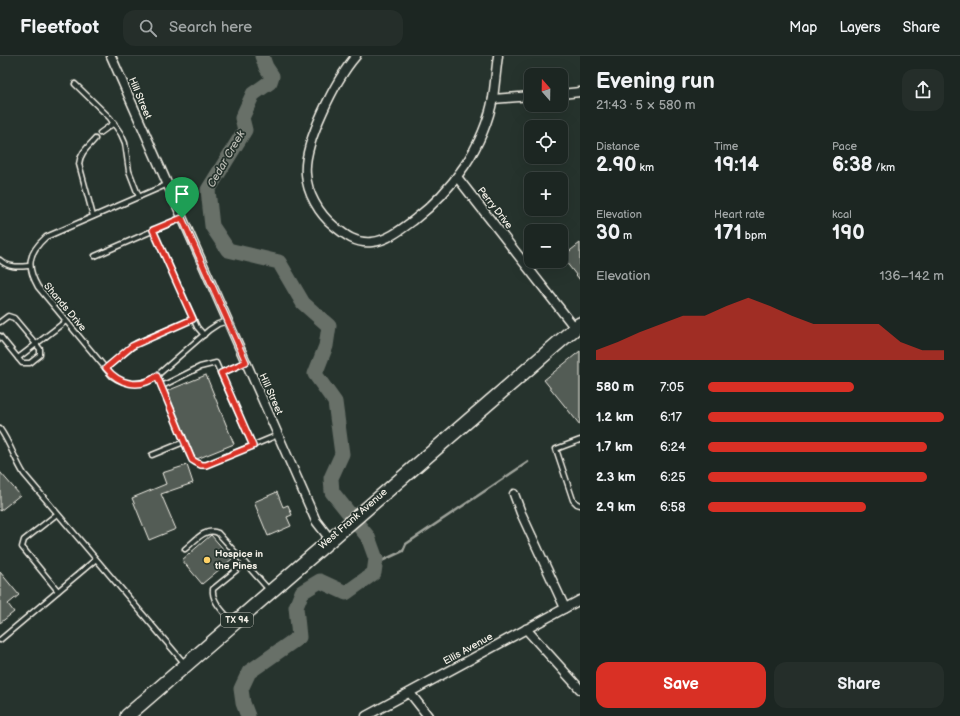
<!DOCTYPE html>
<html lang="en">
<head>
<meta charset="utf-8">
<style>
  :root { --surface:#1c2622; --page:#252e2a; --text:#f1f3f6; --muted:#a0a5a5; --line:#3a4340; --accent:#d93025 }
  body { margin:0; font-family:"Balsamiq Sans",sans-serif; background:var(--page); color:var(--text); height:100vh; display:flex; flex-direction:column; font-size:15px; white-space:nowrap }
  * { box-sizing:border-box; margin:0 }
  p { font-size:13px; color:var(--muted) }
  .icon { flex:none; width:22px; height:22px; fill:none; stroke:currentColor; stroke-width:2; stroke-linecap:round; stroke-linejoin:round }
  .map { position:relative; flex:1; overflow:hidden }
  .side { display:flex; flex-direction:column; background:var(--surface); width:380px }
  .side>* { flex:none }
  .needle { width:26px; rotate:340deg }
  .controls { position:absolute; left:524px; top:12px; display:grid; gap:8px }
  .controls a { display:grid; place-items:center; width:44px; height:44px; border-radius:8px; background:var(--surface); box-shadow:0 4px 16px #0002,0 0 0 1px var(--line); font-size:20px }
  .pin { position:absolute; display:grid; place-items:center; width:34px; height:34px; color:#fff; margin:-41px -17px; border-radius:50% 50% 50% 0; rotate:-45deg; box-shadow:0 0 4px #0007 }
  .pin .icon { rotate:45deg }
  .round { display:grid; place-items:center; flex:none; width:42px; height:42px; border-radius:12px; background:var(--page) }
  .head { display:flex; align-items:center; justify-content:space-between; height:68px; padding:0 16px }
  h1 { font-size:22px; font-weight:800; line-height:30px }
  .figures { display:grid; grid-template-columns:repeat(3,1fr); gap:6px; height:68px; padding:4px 16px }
  .figures div { display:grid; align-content:center }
  .figures b { font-size:20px; font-weight:800 }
  .figures small { font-size:11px; font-weight:400 }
  .figures p { font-size:11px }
  .chart { height:112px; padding:8px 16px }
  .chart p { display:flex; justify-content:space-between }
  .chart svg { width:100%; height:72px; margin-top:4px; fill:var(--accent); opacity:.7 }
  .button { display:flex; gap:8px; margin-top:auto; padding:8px 16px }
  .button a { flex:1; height:46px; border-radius:12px; background:var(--accent); color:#fff; font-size:16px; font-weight:800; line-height:46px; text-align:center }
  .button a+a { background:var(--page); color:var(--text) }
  ul { padding:0 16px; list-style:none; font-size:13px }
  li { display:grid; grid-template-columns:64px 48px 1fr; align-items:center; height:30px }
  li i { height:10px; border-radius:5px; background:var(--accent) }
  header { display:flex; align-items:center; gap:24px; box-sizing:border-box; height:56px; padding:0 20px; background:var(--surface); border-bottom:1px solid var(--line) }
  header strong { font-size:19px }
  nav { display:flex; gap:22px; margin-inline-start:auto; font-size:14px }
  .search { width:280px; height:36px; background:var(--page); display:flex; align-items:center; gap:10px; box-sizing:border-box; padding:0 14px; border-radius:12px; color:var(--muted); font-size:15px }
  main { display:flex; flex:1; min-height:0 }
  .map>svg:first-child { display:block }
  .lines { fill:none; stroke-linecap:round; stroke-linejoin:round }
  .stream { stroke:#9fa39b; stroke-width:2.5 }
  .river { stroke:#676f68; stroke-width:15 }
  .building { fill:#525c55; stroke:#f4f1e8 }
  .lane-casing { stroke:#f4f1e8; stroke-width:7 }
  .street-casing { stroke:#f4f1e8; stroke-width:11 }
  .primary-casing { stroke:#f4f1e8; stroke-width:16 }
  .lane { stroke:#26332d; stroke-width:4 }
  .street { stroke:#26332d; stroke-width:8 }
  .primary { stroke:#26332d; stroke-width:13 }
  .route-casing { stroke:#fff; stroke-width:8 }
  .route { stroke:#d93025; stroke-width:5 }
  .poi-dot { fill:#ffd166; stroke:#26332d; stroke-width:1.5 }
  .labels { text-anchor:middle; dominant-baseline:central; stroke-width:3.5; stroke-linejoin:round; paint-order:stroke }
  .shield { fill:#26332d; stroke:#b6b8b0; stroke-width:1 }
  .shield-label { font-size:9px; font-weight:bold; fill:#f4f1e8 }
  .street-label { font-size:10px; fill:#f4f1e8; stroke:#26332d }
  .poi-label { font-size:10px; font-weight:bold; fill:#f4f1e8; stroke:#26332d; text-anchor:start }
  .water-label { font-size:11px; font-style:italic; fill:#bcbdb5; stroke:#26332d }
</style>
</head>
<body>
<header>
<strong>Fleetfoot</strong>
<div class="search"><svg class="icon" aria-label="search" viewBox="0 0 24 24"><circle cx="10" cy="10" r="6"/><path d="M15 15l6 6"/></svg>Search here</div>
<nav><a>Map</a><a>Layers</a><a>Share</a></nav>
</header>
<main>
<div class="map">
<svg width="580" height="660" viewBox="0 0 580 660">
  <rect width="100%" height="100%" fill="#26332d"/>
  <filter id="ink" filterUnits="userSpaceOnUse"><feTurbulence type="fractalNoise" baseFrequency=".025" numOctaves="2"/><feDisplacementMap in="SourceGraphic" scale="8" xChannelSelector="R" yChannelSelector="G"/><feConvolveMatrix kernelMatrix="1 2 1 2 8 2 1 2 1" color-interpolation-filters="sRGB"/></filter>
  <g filter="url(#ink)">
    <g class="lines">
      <polyline class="stream" points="375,508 403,495 406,488 528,406"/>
      <polyline class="river" points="248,660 243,647 241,633 249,616 299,581 296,551 302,536 320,525 346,537 374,517 376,503 368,481 332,436 331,422 342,398 335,346 315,318 326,290 329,270 303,247 279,206 228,194 212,170 208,134 245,74 242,62 253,38 270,26 272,20 266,11 262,0"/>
    </g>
    <g class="building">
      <polygon points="580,187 580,224 562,201"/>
      <polygon points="580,295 580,369 544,324"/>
      <polygon points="206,319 234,388 197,403 194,400 167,335"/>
      <polygon points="187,409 193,427 161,438 176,473 149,484 132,442 166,428 162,417"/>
      <polygon points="0,416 20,439 0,455"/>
      <polygon points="277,436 283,451 288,449 292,459 287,461 291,470 268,480 254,446"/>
      <polygon points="211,479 232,503 202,528 182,504"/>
      <polygon points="0,516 19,539 8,548 14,556 0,567"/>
    </g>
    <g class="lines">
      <g class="lane-casing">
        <g id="lane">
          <polyline points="75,28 110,62 121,78 125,87 129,115 139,141"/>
          <polyline points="100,77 114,67"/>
          <path d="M166 129 46 181C28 197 26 210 38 231L112 320C126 329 138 329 153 323L209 274 218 268 228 265"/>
          <path d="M93 160 79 108C80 97 88 91 95 83"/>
          <polyline points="153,174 197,271 204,279"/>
          <polyline points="95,200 182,162"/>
          <path d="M0 204C9 212 18 211 29 210"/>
          <polyline points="0,266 8,260 14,262 40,293 40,299 30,307 22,307 0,280"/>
          <polyline points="18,302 66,265"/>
          <polyline points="106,312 137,287 193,263"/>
          <polyline points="221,317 246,306"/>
          <path d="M157 319 189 398C193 406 197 409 206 409L278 379"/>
          <polyline points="162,330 200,311 216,307 253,390"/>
          <path d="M0 373C10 387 15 404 24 418L185 608"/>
          <polyline points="580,384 556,393 573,444 577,448 580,449"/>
          <polyline points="152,399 184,386"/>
          <polyline points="57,458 24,484 22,491 58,535"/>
          <path d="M185 493C195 485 205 471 218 477L270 535"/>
          <path d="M232 566C225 557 211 545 213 533L245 507"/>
          <polyline points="0,584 95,504"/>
        </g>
      </g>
      <g class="street-casing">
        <g id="street">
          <polyline points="111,0 316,465 330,483"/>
          <path d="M356 0C336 23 303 88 306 118 307 137 319 158 334 170 345 179 356 188 372 186 387 185 402 173 414 164 452 135 484 90 493 42 495 28 496 14 498 0"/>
          <polyline points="561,38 580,36"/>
          <polyline points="493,43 531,40"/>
          <polyline points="457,121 575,272"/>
          <polyline points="514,438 521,457 565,552"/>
          <polyline points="526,573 580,633"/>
          <polyline points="410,637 428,660"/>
          <polyline points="366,660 580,544"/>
        </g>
      </g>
      <g class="primary-casing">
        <polyline id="primary" points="127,660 580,268"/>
      </g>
      <use href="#lane" class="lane"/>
      <use href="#street" class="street"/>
      <use href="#primary" class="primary"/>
    </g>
  </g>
  <g class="lines" filter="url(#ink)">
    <g class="route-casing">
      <path id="route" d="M182 162 246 306 221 317 253 390 206 409H201L192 404 157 320C139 334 119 328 106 312L132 290 193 263 153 174Z"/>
    </g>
    <use href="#route" class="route"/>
  </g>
  <circle class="poi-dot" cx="207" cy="504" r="4"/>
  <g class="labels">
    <rect class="shield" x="221" y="557" width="32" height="14" rx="3"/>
    <g class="shield-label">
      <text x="237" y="564">TX 94</text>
    </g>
    <g class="street-label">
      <text transform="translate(140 42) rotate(67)">Hill Street</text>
      <text transform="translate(495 152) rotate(52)">Perry Drive</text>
      <text transform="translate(65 251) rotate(50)">Shands Drive</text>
      <text transform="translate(271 338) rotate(66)">Hill Street</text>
      <text transform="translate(353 463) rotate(-41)">West Frank Avenue</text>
      <text transform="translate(468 593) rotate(-29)">Ellis Avenue</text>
    </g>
    <g class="poi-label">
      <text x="215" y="498">Hospice in<tspan x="215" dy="12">the Pines</tspan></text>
    </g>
    <g class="water-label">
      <text transform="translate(226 103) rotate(-60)">Cedar Creek</text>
    </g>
  </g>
</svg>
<div class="controls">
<a><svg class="needle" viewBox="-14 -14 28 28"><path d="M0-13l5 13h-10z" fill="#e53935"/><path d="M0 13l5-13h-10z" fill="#a0a5a5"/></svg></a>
<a><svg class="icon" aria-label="locate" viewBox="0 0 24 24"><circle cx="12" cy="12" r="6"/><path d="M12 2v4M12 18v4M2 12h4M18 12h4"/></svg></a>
<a>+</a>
<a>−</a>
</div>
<div class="pin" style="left:182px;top:162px;background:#1e9e55"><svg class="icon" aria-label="arrive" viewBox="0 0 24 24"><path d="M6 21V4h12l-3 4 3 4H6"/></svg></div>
</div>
<section class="side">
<div class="head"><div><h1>Evening run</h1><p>21:43 · 5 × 580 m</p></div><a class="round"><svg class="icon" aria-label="share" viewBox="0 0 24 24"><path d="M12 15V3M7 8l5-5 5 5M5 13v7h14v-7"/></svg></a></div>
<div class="figures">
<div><p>Distance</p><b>2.90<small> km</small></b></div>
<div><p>Time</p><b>19:14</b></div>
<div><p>Pace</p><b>6:38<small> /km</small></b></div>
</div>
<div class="figures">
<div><p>Elevation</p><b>30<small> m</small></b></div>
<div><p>Heart rate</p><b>171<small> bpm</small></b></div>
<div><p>kcal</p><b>190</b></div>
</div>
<div class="chart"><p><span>Elevation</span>136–142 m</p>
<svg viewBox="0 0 160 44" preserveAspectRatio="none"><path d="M0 44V38L10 33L20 27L30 22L40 17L50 17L60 11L70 6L80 11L90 17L100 22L110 22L120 22L130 22L140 33L150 38L160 38V44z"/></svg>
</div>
<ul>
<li><b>580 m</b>7:05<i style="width:62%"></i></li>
<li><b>1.2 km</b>6:17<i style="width:100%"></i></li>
<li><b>1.7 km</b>6:24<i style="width:93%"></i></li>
<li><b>2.3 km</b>6:25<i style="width:93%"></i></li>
<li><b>2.9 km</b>6:58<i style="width:67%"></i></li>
</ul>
<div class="button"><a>Save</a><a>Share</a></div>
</section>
</main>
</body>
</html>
